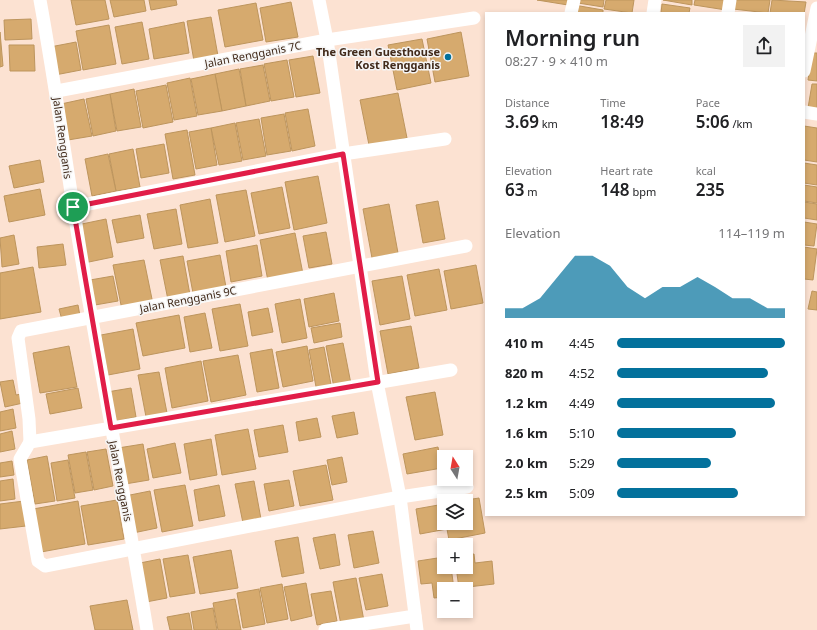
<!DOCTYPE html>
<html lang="en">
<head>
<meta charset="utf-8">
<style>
  :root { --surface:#fff; --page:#f2f2f2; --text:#202124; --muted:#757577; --accent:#03719c }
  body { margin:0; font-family:"Noto Sans",sans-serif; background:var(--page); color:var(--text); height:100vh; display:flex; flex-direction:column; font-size:15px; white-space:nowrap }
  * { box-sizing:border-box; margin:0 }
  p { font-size:13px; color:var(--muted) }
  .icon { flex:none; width:22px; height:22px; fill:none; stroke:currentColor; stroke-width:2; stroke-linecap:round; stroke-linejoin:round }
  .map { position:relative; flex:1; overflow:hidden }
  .details { position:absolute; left:485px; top:12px; width:320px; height:504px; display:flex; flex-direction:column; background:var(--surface); border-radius:0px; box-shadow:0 2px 6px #0003 }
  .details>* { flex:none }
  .needle { width:26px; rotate:349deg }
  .controls { position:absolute; left:437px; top:450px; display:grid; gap:8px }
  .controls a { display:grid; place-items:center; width:36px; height:36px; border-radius:0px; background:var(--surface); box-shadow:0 2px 6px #0003; font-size:20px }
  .pin { position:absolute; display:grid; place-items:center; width:34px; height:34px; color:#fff; margin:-17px; border:2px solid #fff; border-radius:50%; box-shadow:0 1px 4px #0007 }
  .round { display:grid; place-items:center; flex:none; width:42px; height:42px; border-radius:0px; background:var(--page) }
  .summary { display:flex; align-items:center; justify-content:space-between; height:68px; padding:0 20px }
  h1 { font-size:22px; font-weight:600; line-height:30px }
  .metrics { display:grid; grid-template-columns:repeat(3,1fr); gap:6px; height:68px; padding:4px 20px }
  .metrics div { display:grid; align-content:center }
  .metrics b { font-size:17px; font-weight:600 }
  .metrics small { font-size:11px; font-weight:400 }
  .metrics p { font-size:11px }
  .chart { height:112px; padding:8px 20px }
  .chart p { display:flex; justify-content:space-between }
  .chart svg { width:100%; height:72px; margin-top:4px; fill:var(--accent); opacity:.7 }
  ul { padding:0 20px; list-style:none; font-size:13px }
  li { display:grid; grid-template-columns:64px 48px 1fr; align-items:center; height:30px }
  li i { height:10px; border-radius:5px; background:var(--accent) }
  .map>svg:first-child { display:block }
  .building { fill:#d6aa6e; stroke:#bd955d }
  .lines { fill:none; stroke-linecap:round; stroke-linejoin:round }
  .minor { stroke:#fff; stroke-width:13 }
  .route-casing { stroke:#fff; stroke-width:8 }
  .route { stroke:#e11d48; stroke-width:5 }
  .poi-dot { fill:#03719c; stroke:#f5f5f5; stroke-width:1.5 }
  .labels { text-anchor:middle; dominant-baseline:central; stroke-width:3; stroke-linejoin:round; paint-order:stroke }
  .poi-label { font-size:11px; font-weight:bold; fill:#412a1a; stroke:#f5f5f5; text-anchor:end }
  .street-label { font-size:11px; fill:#412a1a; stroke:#f5f5f5 }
</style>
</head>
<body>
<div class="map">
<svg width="817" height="630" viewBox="0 0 817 630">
  <rect width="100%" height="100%" fill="#fce2d2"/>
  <g class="building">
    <polygon points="71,0 105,0 109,19 76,25"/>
    <polygon points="110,0 144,0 146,11 114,17"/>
    <polygon points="149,0 176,0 177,5 151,10"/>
    <polygon points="537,0 569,0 568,5"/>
    <polygon points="578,0 604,0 603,7 578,3"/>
    <polygon points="606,0 634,0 632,13 604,9"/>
    <polygon points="663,0 692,0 692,5"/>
    <polygon points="695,0 728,0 726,10 694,5"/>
    <polygon points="735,0 770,0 768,13 733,9"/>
    <polygon points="772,0 806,2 804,14 770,13"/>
    <polygon points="291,2 298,37 266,42 260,8"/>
    <polygon points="256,3 263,40 225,47 218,10"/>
    <polygon points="662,4 690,8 689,13 661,13"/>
    <polygon points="574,5 603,10 603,13 573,13"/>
    <polygon points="211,17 218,56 194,61 187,21"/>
    <polygon points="31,19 32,39 5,40 4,20"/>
    <polygon points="142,22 149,59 122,64 115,27"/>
    <polygon points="184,22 189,53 154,59 149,29"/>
    <polygon points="109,25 116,64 83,70 76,31"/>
    <polygon points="0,32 3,66 0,67"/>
    <polygon points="461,32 469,76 435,82 427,39"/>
    <polygon points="422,39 431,83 397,90 388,45"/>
    <polygon points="76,42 81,70 55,75 50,47"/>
    <polygon points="9,45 34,45 35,71 10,71"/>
    <polygon points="812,53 817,53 817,81 808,80"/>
    <polygon points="313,56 320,93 296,97 289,60"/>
    <polygon points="287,60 294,97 271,101 264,64"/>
    <polygon points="263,65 270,101 246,106 240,69"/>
    <polygon points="239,69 246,106 222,111 215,74"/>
    <polygon points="215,74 222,111 198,115 191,79"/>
    <polygon points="190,78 197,116 174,120 167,83"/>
    <polygon points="812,84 817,84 817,109 808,108"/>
    <polygon points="166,85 173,122 143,128 136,91"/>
    <polygon points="134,89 141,127 117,131 110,94"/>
    <polygon points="398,93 407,138 369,145 360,100"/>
    <polygon points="110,94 116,131 93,136 86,99"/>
    <polygon points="84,99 92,136 68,140 61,104"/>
    <polygon points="308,109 315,146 292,151 285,113"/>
    <polygon points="284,114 291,151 267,155 261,118"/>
    <polygon points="259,119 266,156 243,160 236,123"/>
    <polygon points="235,123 242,161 219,165 211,128"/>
    <polygon points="804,126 817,128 817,162 804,160"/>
    <polygon points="211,128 217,165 196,169 189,132"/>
    <polygon points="187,130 195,175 173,179 165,134"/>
    <polygon points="164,144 169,173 141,178 136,149"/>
    <polygon points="133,149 140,187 116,191 109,154"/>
    <polygon points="108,154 116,191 92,196 85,159"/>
    <polygon points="40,160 44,182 14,188 9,166"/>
    <polygon points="804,163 817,165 817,185 804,183"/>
    <polygon points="318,176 327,223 294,230 285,182"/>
    <polygon points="804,185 817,187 817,203 804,201"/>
    <polygon points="282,187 290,228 259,234 251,193"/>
    <polygon points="40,189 45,215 9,222 4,196"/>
    <polygon points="246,190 255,236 225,242 216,195"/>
    <polygon points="210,199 218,243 188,248 180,205"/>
    <polygon points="438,201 445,239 423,243 416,205"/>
    <polygon points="804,202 817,204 817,220 804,218"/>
    <polygon points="389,204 398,253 372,258 363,209"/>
    <polygon points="176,209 182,244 154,249 147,214"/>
    <polygon points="140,215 144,238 117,243 112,220"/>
    <polygon points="106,219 113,257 84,263 77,225"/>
    <polygon points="804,222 817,224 814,246 804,245"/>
    <polygon points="326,232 332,264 309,268 303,236"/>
    <polygon points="295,233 303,274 268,281 260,240"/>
    <polygon points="14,235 19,264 2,267 0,238"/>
    <polygon points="63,244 66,265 39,268 37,247"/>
    <polygon points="257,245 262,276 231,282 226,251"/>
    <polygon points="804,247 817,249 813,280 804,279"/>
    <polygon points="220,255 226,287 193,293 187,261"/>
    <polygon points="183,256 190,295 168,300 160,260"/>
    <polygon points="144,260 153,304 122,310 113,265"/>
    <polygon points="476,265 483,303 451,309 444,271"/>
    <polygon points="33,267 41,312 0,319 0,273"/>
    <polygon points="439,269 447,310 415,316 407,275"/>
    <polygon points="113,276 118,301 95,305 90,280"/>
    <polygon points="402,276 410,319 380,325 372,281"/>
    <polygon points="812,291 817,292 817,310 808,309"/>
    <polygon points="334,293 339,321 309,327 304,299"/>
    <polygon points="300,299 307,338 282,343 275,304"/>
    <polygon points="240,304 248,346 220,351 212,309"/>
    <polygon points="78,305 80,316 62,320 59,309"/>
    <polygon points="268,308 273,332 252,336 248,312"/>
    <polygon points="205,313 212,348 190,352 184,317"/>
    <polygon points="179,315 185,348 143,356 136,323"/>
    <polygon points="340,323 342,337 314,343 311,328"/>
    <polygon points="411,326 419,368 388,374 380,331"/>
    <polygon points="133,329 140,369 108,375 101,335"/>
    <polygon points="343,343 351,384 334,388 326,346"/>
    <polygon points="69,346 77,387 40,393 33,353"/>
    <polygon points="307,346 313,381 283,387 276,352"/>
    <polygon points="324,347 332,390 317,392 309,350"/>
    <polygon points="272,349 279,388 257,392 250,353"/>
    <polygon points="238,355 246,395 211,402 203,361"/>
    <polygon points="201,361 208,401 172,408 165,368"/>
    <polygon points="159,372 168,418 147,422 138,375"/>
    <polygon points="13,380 16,395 21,394 23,403 5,407 0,382"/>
    <polygon points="78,388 82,408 50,414 46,394"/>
    <polygon points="131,388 136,417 112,422 107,392"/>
    <polygon points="435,392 443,435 415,440 406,397"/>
    <polygon points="13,409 16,428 0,431 0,412"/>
    <polygon points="354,412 358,434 337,438 332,416"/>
    <polygon points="317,418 321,437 299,441 296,422"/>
    <polygon points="283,425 288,452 259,457 254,430"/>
    <polygon points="248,429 256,469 222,475 215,435"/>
    <polygon points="12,431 15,449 0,452 0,434"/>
    <polygon points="211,439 217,475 190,480 184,444"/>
    <polygon points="175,443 181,473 153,478 147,449"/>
    <polygon points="143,444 149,480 125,484 118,448"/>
    <polygon points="438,447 442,468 407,474 403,454"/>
    <polygon points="106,449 113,486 94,490 87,452"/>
    <polygon points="86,452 93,490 75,493 68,455"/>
    <polygon points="47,456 55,501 35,504 27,460"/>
    <polygon points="342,457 347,482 332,485 327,460"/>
    <polygon points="68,460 75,498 57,501 51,463"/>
    <polygon points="12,461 14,475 0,477 0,463"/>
    <polygon points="326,465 333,500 300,506 293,471"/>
    <polygon points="13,479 15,499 0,501 0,481"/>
    <polygon points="289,480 294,506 269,511 264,484"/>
    <polygon points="254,481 261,519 243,523 235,484"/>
    <polygon points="185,485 193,526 162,532 154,490"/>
    <polygon points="219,485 225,516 199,521 194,490"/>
    <polygon points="150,491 157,528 133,533 125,496"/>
    <polygon points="479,498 485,533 449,540 447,529 420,534 416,509 444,504 444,523 466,523 466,501 460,501"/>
    <polygon points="117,500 124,539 88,545 81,506"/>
    <polygon points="24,501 26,526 0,529 0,504"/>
    <polygon points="78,501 85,544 41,552 33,509"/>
    <polygon points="373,531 379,563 354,568 348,535"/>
    <polygon points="335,534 340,565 320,569 313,538"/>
    <polygon points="298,537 304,573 282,577 275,541"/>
    <polygon points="231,550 238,588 200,594 193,557"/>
    <polygon points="474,554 475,563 492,561 494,584 459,588 456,567 466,567 466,555"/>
    <polygon points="188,555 195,593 170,597 163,559"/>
    <polygon points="444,557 444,567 451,567 454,589 444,589 444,597 434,598 432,583 421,584 418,561"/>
    <polygon points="160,559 167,598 146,602 140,563"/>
    <polygon points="382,574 388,606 366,610 359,578"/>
    <polygon points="356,578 364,621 341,625 333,582"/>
    <polygon points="306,583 312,616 291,621 284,587"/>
    <polygon points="282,584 288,619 267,623 260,588"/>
    <polygon points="259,589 265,624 243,628 237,593"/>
    <polygon points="331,591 337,621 317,625 311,594"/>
    <polygon points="235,599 241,630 218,630 213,603"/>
    <polygon points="127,600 133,630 95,630 90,606"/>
    <polygon points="213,608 217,630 194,630 191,612"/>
    <polygon points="189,613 192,630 170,630 167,617"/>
  </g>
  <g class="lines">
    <g class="minor">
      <path d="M40 0C57 93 69 186 85 279 105 396 128 513 147 630"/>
      <polyline points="319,0 327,40 377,382 400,497 417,630"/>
      <polyline points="571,13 574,0"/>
      <polyline points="653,13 655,0"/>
      <polyline points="728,13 730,0"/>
      <polyline points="804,71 817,8"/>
      <polyline points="57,91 327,40 474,18"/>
      <polyline points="804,112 817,114"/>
      <polyline points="73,207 343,154 445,139"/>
      <polyline points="451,370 30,442 20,459 38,561 45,566 400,497 467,487"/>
      <polyline points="30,442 29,419 18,338 21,331 466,246"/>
      <polyline points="325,630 415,616"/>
    </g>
  </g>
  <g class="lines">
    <g class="route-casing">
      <polygon id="route" points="343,154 378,382 111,428 73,207"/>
    </g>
    <use href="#route" class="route"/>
  </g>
  <circle class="poi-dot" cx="448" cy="57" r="4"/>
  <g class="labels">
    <g class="poi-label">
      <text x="440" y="51">The Green Guesthouse<tspan x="440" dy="13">Kost Rengganis</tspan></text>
    </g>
    <g class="street-label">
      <text transform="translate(253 54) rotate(-11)">Jalan Rengganis 7C</text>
      <text transform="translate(63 138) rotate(82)">Jalan Rengganis</text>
      <text transform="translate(188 299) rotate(-11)">Jalan Rengganis 9C</text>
      <text transform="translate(121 481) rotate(79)">Jalan Rengganis</text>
    </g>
  </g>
</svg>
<div class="controls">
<a><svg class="needle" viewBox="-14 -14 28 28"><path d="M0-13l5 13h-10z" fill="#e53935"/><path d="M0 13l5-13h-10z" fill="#757577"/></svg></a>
<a><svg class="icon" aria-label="layers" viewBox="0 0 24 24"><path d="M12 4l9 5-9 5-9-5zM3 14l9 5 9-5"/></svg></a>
<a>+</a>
<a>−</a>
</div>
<div class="pin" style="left:73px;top:207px;background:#1e9e55"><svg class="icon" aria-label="arrive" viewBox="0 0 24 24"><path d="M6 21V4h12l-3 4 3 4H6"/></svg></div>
<section class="details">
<div class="summary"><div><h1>Morning run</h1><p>08:27 · 9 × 410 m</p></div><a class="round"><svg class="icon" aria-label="share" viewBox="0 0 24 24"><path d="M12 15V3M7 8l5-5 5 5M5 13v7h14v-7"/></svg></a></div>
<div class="metrics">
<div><p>Distance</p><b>3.69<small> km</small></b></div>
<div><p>Time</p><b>18:49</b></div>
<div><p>Pace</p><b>5:06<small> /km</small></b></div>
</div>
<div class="metrics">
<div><p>Elevation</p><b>63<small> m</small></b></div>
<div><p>Heart rate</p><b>148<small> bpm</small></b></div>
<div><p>kcal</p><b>235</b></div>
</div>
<div class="chart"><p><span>Elevation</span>114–119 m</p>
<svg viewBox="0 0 160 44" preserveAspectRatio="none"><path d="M0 44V38L10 38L20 32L30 19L40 6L50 6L60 12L70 25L80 32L90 25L100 25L110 19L120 25L130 32L140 32L150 38L160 38V44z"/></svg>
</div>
<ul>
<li><b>410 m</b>4:45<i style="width:100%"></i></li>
<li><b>820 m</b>4:52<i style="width:90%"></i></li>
<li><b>1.2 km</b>4:49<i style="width:94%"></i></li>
<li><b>1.6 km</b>5:10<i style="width:71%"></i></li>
<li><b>2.0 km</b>5:29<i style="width:56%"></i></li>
<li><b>2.5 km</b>5:09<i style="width:72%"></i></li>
</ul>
</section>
</div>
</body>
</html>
